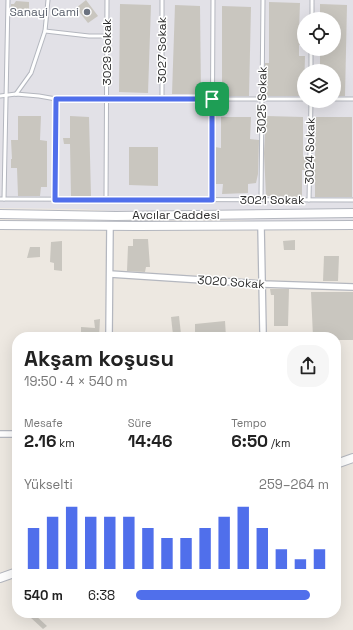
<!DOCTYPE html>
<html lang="tr">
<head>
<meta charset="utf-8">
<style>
  :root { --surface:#fff; --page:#f6f6f6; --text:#222; --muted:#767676; --accent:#506feb }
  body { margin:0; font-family:"Space Grotesk",sans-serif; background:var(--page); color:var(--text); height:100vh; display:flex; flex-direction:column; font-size:15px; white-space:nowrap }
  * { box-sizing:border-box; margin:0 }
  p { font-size:13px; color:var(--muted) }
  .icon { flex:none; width:22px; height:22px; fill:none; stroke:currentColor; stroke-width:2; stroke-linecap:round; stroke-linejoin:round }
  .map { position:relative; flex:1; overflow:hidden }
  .sheet { position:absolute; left:12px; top:332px; width:329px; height:286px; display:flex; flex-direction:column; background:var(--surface); border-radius:16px; box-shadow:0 4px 16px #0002 }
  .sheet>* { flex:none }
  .tools { position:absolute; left:297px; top:12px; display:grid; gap:8px }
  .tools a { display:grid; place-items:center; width:44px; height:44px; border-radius:50%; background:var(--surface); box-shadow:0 4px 16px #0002; font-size:20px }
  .pin { position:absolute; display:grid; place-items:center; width:34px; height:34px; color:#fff; margin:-17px; border-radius:8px; box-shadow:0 2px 6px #0006 }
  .round { display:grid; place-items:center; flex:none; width:42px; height:42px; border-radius:16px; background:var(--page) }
  .head { display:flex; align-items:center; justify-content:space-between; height:68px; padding:0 12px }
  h1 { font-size:22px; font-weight:700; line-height:30px }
  .metrics { display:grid; grid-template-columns:repeat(3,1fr); gap:6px; height:68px; padding:4px 12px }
  .metrics div { display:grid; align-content:center }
  .metrics b { font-size:17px; font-weight:700 }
  .metrics small { font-size:11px; font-weight:400 }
  .metrics p { font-size:11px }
  .chart { height:112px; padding:8px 12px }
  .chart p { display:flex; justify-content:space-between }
  .chart svg { width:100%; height:72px; margin-top:4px; stroke:var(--accent); stroke-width:6 }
  ul { padding:0 12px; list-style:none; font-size:13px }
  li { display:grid; grid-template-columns:64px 48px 1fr; align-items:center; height:30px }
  li i { height:10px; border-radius:5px; background:var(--accent) }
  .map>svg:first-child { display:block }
  .industrial { fill:#e2e1e7; fill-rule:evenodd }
  .building { fill:#c9c6bf }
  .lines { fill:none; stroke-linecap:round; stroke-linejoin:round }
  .service-casing { stroke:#b4b7bf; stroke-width:5 }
  .minor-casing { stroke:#b4b7bf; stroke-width:8 }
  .secondary-casing { stroke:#b4b7bf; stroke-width:10 }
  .service { stroke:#fff; stroke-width:3 }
  .minor { stroke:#fff; stroke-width:5.5 }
  .secondary { stroke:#fff; stroke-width:8 }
  .route-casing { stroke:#fff; stroke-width:8 }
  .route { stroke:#506feb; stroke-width:5 }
  .worship-dot { fill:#6b7280; stroke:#fff; stroke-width:1.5 }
  .labels { text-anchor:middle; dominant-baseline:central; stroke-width:3; stroke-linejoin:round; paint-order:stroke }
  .worship-label { font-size:12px; fill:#5b616d; stroke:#fff; text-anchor:end }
  .street-label { font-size:12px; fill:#2d2d2d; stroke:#fff }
</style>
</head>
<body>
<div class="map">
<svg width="353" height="630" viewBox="0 0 353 630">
  <rect width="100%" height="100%" fill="#ede8e1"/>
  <path class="industrial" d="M0 0H353V228L81 209 0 208ZM304 19H334V49H304ZM304 71H334V101H304Z"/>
  <g class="building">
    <polygon points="86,0 98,16 88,23 76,8"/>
    <polygon points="16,1 29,2 29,9 11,10 11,4 14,4"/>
    <polygon points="269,2 300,3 299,30 304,30 304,45 299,45 299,56 305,56 304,96 265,96 265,63 269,63"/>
    <polygon points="120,4 151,5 148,93 119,92"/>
    <polygon points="320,4 347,5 345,96 334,96 334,71 320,71 320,49 334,49 334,19 320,19"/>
    <polygon points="175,5 200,6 201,94 172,94"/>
    <polygon points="222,6 251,7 249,96 222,96"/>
    <polygon points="18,116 41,116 40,140 47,141 47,187 41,187 40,196 18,196 17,168 11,168 11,159 12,159 11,140 18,140"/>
    <polygon points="70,116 89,117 91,196 71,196 70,144 64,144 63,138 70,138"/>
    <polygon points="266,116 303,117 303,157 307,156 307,170 302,170 302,197 266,196 264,153"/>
    <polygon points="221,117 251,117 250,139 259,140 258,174 256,183 248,184 248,193 222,194 223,184 215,184 215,147 221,148"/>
    <polygon points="316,117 352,117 352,197 315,197 315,172 313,171 313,156 315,156"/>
    <polygon points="129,147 158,147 158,186 129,185"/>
    <polygon points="133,239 148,239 150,267 146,267 145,272 127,271 128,246 133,246"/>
    <polygon points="295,240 295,250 284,250 283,241"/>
    <polygon points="62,241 62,271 54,270 54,263 50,262 51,242"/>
    <polygon points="30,247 40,247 40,257 27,258"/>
    <polygon points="324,256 339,256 338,281 323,281"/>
    <polygon points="270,289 289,289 288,326 274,326 274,295 271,295"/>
    <polygon points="311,292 353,292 353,340 336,340 336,337 313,337"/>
    <polygon points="179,316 181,334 173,335 171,317"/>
    <polygon points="100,319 99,337 81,336 81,327 95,328 94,320"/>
    <polygon points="225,321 226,337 195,337 195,324"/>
    <polygon points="34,614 47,626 43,629 30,617"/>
  </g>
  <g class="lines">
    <g class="service-casing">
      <g id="service">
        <polyline points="312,19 312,0"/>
        <polyline points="45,31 89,36 107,36"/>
        <polyline points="311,71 311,49"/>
        <polyline points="16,94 31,73 45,31 48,0"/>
        <polyline points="0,96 16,94 39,96 56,99 304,99"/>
        <polyline points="162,99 162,0"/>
        <polyline points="334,99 353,99"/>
        <polyline points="0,199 353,200"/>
        <polyline points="4,199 8,0"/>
        <polyline points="55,200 56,99"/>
        <polyline points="106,200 107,0"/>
        <polyline points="212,200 213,0"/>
        <polyline points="261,200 263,0"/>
        <polyline points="309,200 311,101"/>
      </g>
    </g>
    <g class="minor-casing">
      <g id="minor">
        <polyline points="261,226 263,331"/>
        <polyline points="110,274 263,284 353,287"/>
        <polyline points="109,337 110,226"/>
        <polyline points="0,434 17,434"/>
      </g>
    </g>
    <g class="secondary-casing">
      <g id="secondary">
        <polyline points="0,214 116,216 353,213"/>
        <polyline points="0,225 137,226 353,225"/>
        <polyline points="336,464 353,458"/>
        <polyline points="0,578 17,572"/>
      </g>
    </g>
    <use href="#service" class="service"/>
    <use href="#minor" class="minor"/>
    <use href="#secondary" class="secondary"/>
  </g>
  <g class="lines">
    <g class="route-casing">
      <polygon id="route" points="56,99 212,99 212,200 55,200"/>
    </g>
    <use href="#route" class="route"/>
  </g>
  <circle class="worship-dot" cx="87" cy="12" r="4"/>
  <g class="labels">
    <g class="worship-label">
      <text x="79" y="12">Sanayi Cami</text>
    </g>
    <g class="street-label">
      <text transform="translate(162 50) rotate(-90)">3027 Sokak</text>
      <text transform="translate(107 52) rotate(-90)">3029 Sokak</text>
      <text transform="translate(262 100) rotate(-89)">3025 Sokak</text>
      <text transform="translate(310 151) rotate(-89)">3024 Sokak</text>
      <text x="272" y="200">3021 Sokak</text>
      <text x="176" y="215">Avcılar Caddesi</text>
      <text transform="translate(231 282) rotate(4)">3020 Sokak</text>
    </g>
  </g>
</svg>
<div class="tools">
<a><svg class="icon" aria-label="locate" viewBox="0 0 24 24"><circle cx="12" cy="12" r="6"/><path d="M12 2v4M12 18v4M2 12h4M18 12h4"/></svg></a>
<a><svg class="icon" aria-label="layers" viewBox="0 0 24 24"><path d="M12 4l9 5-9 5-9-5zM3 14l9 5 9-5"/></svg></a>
</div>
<div class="pin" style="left:212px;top:99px;background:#1e9e55"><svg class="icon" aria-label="arrive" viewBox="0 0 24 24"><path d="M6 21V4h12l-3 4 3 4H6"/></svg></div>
<section class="sheet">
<div class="head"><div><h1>Akşam koşusu</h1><p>19:50 · 4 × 540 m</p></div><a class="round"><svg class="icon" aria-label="share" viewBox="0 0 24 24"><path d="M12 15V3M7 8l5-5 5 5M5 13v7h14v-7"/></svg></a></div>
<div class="metrics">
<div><p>Mesafe</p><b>2.16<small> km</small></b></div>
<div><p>Süre</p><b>14:46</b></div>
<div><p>Tempo</p><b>6:50<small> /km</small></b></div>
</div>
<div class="chart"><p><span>Yükselti</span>259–264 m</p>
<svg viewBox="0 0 160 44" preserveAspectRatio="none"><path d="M5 44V19M15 44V12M25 44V6M35 44V12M45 44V12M55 44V12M65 44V19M75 44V25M85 44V25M95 44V19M105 44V12M115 44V6M125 44V19M135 44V32M145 44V38M155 44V32"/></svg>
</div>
<ul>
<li><b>540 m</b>6:38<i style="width:90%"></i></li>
</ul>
</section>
</div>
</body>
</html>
